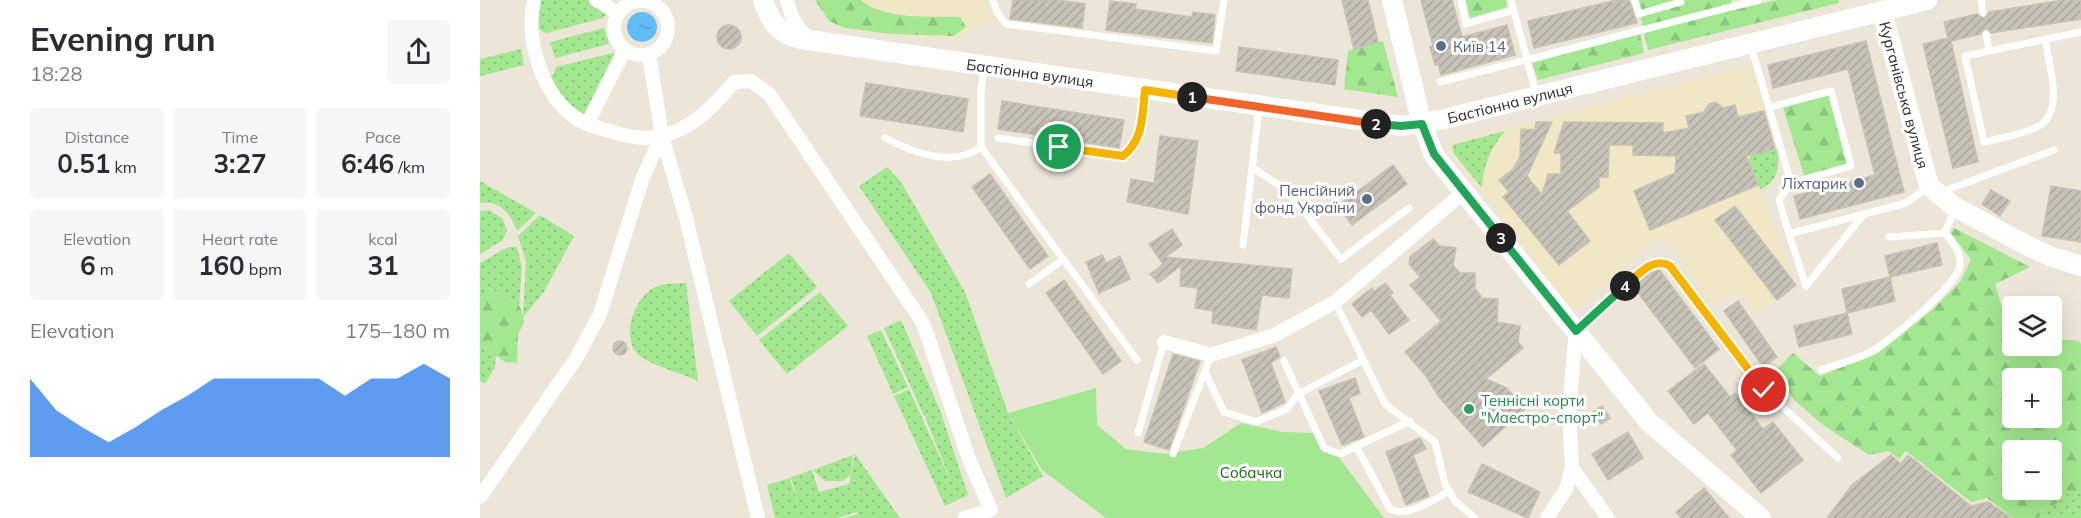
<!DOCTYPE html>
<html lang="en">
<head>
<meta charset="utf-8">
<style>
  :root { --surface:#fff; --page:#f7f7f7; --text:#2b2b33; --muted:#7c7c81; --accent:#1a73e8 }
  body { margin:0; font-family:Mulish,sans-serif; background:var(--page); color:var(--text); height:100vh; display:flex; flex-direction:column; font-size:22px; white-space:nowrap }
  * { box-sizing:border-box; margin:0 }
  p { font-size:20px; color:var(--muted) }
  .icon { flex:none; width:33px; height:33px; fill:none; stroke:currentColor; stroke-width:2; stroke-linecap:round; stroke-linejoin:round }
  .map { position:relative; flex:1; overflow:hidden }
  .side { display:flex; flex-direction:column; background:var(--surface); width:480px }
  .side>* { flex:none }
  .buttons { position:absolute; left:1522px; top:296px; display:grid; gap:12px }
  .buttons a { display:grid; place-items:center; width:60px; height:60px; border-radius:6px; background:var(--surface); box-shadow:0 6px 24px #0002; font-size:30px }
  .pin { position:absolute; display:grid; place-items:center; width:51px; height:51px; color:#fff; margin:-26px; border:3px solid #fff; border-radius:50%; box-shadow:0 2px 6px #0007 }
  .km { position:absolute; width:30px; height:30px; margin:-15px; border-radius:50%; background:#222; color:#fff; font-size:16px; line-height:30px; text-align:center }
  .round { display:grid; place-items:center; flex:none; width:63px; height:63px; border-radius:6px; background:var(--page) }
  .overview { display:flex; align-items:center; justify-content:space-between; height:102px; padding:0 30px }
  h1 { font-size:33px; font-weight:700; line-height:45px }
  .figures { display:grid; grid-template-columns:repeat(3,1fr); gap:9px; height:102px; padding:6px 30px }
  .figures div { display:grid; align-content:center; border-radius:6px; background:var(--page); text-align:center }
  .figures b { font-size:26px; font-weight:700 }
  .figures small { font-size:16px; font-weight:400 }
  .figures p { font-size:16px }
  .chart { height:168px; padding:12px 30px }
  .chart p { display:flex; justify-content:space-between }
  .chart svg { width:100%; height:108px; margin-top:6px; fill:var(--accent); opacity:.7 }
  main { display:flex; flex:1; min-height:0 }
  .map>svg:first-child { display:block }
  .education { fill:#efe7c6 }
  .grass { fill:url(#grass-dots) }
  .forest { fill:url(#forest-firs); fill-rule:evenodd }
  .park { fill:#a3e790 }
  .water { fill:url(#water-ripples) }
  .building { fill:url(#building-hatch); stroke:#c7c2b2; stroke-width:1.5 }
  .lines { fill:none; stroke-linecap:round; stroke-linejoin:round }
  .lane { stroke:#fff; stroke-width:7 }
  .street { stroke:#fff; stroke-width:14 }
  .secondary { stroke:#fff; stroke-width:20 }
  .split-1-casing { stroke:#fff; stroke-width:12 }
  .split-2-casing { stroke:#fff; stroke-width:12 }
  .split-3-casing { stroke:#fff; stroke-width:12 }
  .split-4-casing { stroke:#fff; stroke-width:12 }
  .split-5-casing { stroke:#fff; stroke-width:12 }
  .split-1 { stroke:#f5b400; stroke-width:8 }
  .split-2 { stroke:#f0652b; stroke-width:8 }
  .split-3 { stroke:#22a559; stroke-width:8 }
  .split-4 { stroke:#22a559; stroke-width:8 }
  .split-5 { stroke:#f5b400; stroke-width:8 }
  .service-dot { fill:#5c6f8a; stroke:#fff; stroke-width:2 }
  .leisure-dot { fill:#2e9e5b; stroke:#fff; stroke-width:2 }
  .labels { text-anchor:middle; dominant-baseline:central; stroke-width:6; stroke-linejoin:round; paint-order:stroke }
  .service-label { font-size:15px; fill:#4e5e75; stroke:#fff; text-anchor:end }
  .street-label { font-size:15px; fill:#282828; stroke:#fff }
  .leisure-label { font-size:15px; fill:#27864d; stroke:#fff; text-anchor:start }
  .park-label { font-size:15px; fill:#1b6914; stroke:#fff }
</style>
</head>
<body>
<main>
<section class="side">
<div class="overview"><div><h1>Evening run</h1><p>18:28</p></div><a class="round"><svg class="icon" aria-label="share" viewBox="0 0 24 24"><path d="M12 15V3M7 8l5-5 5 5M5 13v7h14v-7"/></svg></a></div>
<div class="figures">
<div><p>Distance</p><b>0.51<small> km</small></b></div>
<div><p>Time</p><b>3:27</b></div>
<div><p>Pace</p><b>6:46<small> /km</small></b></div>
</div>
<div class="figures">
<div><p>Elevation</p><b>6<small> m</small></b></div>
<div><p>Heart rate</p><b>160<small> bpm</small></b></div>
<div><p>kcal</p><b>31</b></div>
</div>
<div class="chart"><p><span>Elevation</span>175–180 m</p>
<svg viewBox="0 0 160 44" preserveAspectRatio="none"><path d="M0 44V12L10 25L20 32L30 38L40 32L50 25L60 19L70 12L80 12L90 12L100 12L110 12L120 19L130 12L140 12L150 6L160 12V44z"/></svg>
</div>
</section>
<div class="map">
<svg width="1601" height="518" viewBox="0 0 1601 518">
  <defs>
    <pattern id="grass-dots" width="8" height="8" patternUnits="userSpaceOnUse" patternTransform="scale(1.5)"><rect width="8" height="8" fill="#a3e790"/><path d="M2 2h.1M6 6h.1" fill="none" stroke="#8cc67c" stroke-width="1.8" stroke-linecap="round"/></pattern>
    <pattern id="forest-firs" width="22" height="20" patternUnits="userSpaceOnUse" patternTransform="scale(1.5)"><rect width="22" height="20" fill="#a3e790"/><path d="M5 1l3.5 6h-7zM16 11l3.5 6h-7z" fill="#8cc67c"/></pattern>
    <pattern id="water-ripples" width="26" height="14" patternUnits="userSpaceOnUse" patternTransform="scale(1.5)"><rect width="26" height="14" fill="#62bdf7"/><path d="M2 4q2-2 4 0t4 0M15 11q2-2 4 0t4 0" fill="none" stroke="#55a2d4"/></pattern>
    <pattern id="building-hatch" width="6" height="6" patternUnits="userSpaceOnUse" patternTransform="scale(1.5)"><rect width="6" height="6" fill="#c7c2b8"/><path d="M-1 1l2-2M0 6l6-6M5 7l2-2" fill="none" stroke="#aba79e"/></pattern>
  </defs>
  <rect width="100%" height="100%" fill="#ece6d8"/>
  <g class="education">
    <polygon points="338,0 507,0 512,20 469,40 359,28 346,17"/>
    <polygon points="1272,65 1299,159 1293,180 1280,190 1316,285 1276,314 1259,291 1230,307 1196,251 1188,243 1177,239 1093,310 970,150 971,143"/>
  </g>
  <g class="grass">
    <polygon points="60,0 108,0 127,13 123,18 66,33 56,28"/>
    <polygon points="124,28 129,44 75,58 70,42"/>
    <polygon points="41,49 44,65 0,76 0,59"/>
    <polygon points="133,53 136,55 106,115 90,105 68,78 74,74 76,67"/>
    <path d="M1025 131C1010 149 1004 164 1002 188L974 154 972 145Z"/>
    <path d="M1297 149C1300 166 1298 183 1280 189L1268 161 1271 155Z"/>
    <polygon points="407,167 421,182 485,292 528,413 563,476 526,498 451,293 379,186"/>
    <path d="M0 181 56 213 37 231C31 214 19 200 0 203Z"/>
    <polygon points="9,210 22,218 27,230 23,240 0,254 0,211"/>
    <polygon points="60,215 94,236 64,292 43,317 46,262 38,236"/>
    <polygon points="28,247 37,247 42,268 39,305 9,288 0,300 0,263"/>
    <polygon points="309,253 337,287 277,336 249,301"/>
    <path d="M206 283 218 381C203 374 172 365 161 357 139 340 153 300 173 288 182 283 196 284 206 283Z"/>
    <polygon points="340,292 368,326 307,374 279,340"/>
    <polygon points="421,320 460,410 488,495 465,506 414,396 429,389 473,486 445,417 449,415 444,416 404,328"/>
    <polygon points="401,330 428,387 413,394 387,336"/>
    <polygon points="0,344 16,355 15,367 5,384 0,381"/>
    <polygon points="375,454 420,518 379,518 378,515 378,518 364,518 378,514 377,512 357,518 295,518 287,485 310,478 319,508 311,477 332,470 339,492 369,484"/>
    <polygon points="373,455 371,474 363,481 345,481 333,470"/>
    <polygon points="1589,491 1601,493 1601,518 1559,518 1562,509 1574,506"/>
  </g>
  <g class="forest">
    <path d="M335 0H381C402 20 452 16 480 17L486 27 474 36 412 34 365 28 349 21Z"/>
    <polygon points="986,0 1026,0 1027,7 990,18"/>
    <polygon points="1157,0 1251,0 1254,10 1297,0 1359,0 1359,3 1168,50"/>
    <polygon points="1160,34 1164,53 1058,80 1052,63"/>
    <polygon points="903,41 918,97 864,89 868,51"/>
    <polygon points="1351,91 1371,166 1325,179 1302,104"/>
    <path d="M1474 228 1550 267 1515 284 1533 345H1572V339L1599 341 1601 344V493L1589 491 1574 506 1562 509 1559 518H1533L1507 498 1491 502 1426 451 1419 459 1409 451 1389 455 1343 425 1314 400 1295 371 1313 353 1340 376 1398 353 1452 310 1480 282 1491 260 1471 233ZM1533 378H1572V417H1533ZM1533 450H1572V489H1533Z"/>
    <polygon points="8,288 39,305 42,312 44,323 38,334 37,363 25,362 0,344 0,300"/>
  </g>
  <polygon class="park" points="616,388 617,425 646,449 684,454 723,448 761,423 802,432 833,433 858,456 904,518 626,518 562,470 528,413"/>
  <circle class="water" cx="162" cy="27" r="15"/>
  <g class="building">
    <polygon points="533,0 578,0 605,4 602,28 530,19"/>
    <polygon points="862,0 888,0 898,42 874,49"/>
    <polygon points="941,0 972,0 982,37 1027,25 1035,55 961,75 958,64 955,65 950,47 953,46"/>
    <polygon points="1137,0 1149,0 1157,23 1054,48 1048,21"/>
    <polygon points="1583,0 1601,0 1601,19 1511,33 1506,28 1500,34 1471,41 1498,162 1473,168 1443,44 1468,38 1464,22 1497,14 1504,18 1509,12"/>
    <polygon points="630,1 656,4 655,9 712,17 713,12 735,15 732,43 626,30"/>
    <circle cx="249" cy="37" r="12"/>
    <polygon points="1386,41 1424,192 1320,219 1314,196 1395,175 1368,69 1293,88 1288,65"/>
    <polygon points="759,47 858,60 855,85 756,71"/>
    <polygon points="386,83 488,99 483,132 380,116"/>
    <polygon points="522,101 644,120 639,148 518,129"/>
    <polygon points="1236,102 1243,108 1255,105 1258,117 1284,111 1295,149 1266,156 1278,185 1170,230 1154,191 1195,173 1196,156 1153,155 1153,145 1129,145 1128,177 1119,177 1119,187 1087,211 1110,241 1079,265 1023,197 1029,192 1019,180 1033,169 1040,157 1041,129 1055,130 1056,122 1072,122 1047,176 1062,195 1068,174 1081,174 1081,153 1074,153 1084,122 1183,123 1183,133 1209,128 1206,116 1224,112 1229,104"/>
    <polygon points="680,136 718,141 708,214 647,202 651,179 674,183"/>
    <polygon points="913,165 927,184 872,225 858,206"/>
    <polygon points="510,174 568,256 550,269 492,187"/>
    <polygon points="1571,186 1601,191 1601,242 1562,236"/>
    <polygon points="1511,190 1530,201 1520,216 1502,204"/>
    <polygon points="1255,206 1316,285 1297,300 1235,220"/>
    <polygon points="692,229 702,245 685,257 812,269 809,298 782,295 776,330 732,323 733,311 715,308 718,288 700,286 701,266 678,283 670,274 683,264 669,244"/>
    <polygon points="953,239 960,246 976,248 973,265 980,273 995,273 995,288 1002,298 1018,299 1017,322 1040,326 1038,342 1043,348 1006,379 1027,388 1045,409 1003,447 959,397 946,376 925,352 961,321 930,285 940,277 929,264 930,257"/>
    <polygon points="1457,243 1462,265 1410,277 1405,256"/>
    <polygon points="622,255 626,263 640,256 650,279 619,293 606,262"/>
    <polygon points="1178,268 1239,349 1215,368 1152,285"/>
    <polygon points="1410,277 1415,301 1367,313 1362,289"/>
    <polygon points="584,280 641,361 623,374 566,293"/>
    <polygon points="906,283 913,293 910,295 929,320 909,334 891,310 882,317 872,304 892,288 894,291"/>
    <polygon points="1258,301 1297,357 1283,367 1244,311"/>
    <polygon points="1367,313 1372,334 1319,347 1314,326"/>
    <circle cx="140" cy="348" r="7"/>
    <polygon points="796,347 800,357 791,363 805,402 782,413 762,360"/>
    <polygon points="693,354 720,361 689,450 664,442"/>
    <polygon points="1224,364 1250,397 1255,393 1283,429 1293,422 1323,460 1281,493 1251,455 1257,450 1228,413 1214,424 1188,391"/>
    <polygon points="875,378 880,393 869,398 884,437 862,445 839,391"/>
    <polygon points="1122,406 1130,418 1121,424 1113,412"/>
    <polygon points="1148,432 1163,458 1128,480 1112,454"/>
    <polygon points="940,438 946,449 933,455 949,496 926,505 906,452"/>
    <polygon points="1411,455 1421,464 1428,455 1491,506 1508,502 1531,518 1347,518 1372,485"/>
    <polygon points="1002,464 1060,492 1048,518 988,492"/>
    <polygon points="1224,488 1249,518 1201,518 1196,512"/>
  </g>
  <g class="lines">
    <g class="lane">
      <polyline points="513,0 517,12 526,24 736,51 744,0"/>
      <polyline points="981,0 986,24 1034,10"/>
      <polyline points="1031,0 1056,93"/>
      <polyline points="1155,0 1159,14 1201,2 1200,0"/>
      <polyline points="1501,0 1503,13"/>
      <polyline points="1506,34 1509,50"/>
      <path d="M1565 39C1568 62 1584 106 1562 124 1551 132 1518 139 1504 142L1485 56 1601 32"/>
      <polyline points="1271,46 1311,183 1371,166 1351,91 1291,107"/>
      <polyline points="504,69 501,91 501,147 657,360"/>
      <polyline points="960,82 1278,0"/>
      <path d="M405 138C434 153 473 168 501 147"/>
      <path d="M518 138 643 156C664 139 662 116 664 91"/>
      <polyline points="773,168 808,191 861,259 929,208"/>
      <polyline points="1311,183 1299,200 1309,234 1426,203 1448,187"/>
      <polyline points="1461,192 1574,150"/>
      <polyline points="1465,233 1474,210"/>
      <polyline points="1309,234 1326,286 1384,214"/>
      <polyline points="1409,237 1465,233"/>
      <polyline points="763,245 779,108"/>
      <polyline points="549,284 584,259"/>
      <polyline points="855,302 905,404 955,442 965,484 975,501 995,518"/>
      <path d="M1097 329C1115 312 1151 274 1173 264 1179 261 1184 263 1190 266L1284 390 1358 458"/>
      <polyline points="804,361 844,448 860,454 930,421"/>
      <path d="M1341 370C1357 364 1374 360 1389 353 1407 344 1479 284 1480 265 1481 252 1473 243 1465 233"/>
      <polyline points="725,372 744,412 776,422 807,409 818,394 883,360"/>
      <polyline points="658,433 684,342"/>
      <path d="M876 446 910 509C928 518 952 500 970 491"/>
      <polyline points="693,454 731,355"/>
    </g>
    <g class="street">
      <path d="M54 0C45 40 62 95 97 119 107 126 121 128 132 132 148 137 165 140 182 136 213 128 234 106 254 82L271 81 289 94 443 323 489 459 511 510 484 518"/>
      <polyline points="116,0 138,13"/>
      <path d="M307 0C311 18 317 28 331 40"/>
      <circle cx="161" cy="28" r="27"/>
      <polyline points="169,54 182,136 206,218 278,518"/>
      <polyline points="107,124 145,49"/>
      <polyline points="684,342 731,355 795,335 855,302 984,192"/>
      <polyline points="1092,468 1128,518"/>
      <polyline points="0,497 97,357 120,314 163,177 182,136"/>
      <polyline points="1067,518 1086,489 1092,468 1089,409 1096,331"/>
    </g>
    <g class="secondary">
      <path d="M283 0C290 21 298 34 321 39L921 126 964 119 1447 0"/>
      <polyline points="912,0 942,124 954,155 1169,422 1281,518"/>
      <polyline points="1402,11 1449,186 1475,207 1546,245 1572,257 1601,266"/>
    </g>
  </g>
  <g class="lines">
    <g class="split-1-casing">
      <path id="split-1" d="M579 147 643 156C664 139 662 115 665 90L712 97"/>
    </g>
    <g class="split-2-casing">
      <polyline id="split-2" points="712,97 896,124"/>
    </g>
    <g class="split-3-casing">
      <polyline id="split-3" points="896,124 921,126 942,124 954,154 1021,238"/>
    </g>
    <g class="split-4-casing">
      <polyline id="split-4" points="1021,238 1096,331 1145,286"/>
    </g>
    <g class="split-5-casing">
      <path id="split-5" d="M1145 286C1158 275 1173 256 1190 266L1284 390"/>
    </g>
    <use href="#split-1" class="split-1"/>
    <use href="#split-2" class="split-2"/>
    <use href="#split-3" class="split-3"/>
    <use href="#split-4" class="split-4"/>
    <use href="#split-5" class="split-5"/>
  </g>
  <g class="service-dot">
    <circle cx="961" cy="46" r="6"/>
    <circle cx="1379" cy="183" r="6"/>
    <circle cx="887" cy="199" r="6"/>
  </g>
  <circle class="leisure-dot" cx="989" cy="409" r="6"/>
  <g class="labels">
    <g class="service-label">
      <text x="973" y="46" text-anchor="start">Київ 14</text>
      <text x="1367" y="183">Ліхтарик</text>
      <text x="875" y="190">Пенсійний<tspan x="875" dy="17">фонд України</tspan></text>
    </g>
    <g class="street-label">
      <text transform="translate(550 73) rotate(8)">Бастіонна вулиця</text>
      <text transform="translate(1424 95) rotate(75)">Курганівська вулиця</text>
      <text transform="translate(1030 103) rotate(-14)">Бастіонна вулиця</text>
    </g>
    <g class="leisure-label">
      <text x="1001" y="400">Теннісні корти<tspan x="1001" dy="17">"Маестро-спорт"</tspan></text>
    </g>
    <g class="park-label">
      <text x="771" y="472">Собачка</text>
    </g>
  </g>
</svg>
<div class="buttons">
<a><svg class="icon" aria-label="layers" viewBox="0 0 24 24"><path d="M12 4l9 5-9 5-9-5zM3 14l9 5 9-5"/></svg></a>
<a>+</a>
<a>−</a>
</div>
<div class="pin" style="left:579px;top:147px;background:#1e9e55"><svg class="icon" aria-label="arrive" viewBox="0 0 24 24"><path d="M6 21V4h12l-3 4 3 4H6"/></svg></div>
<div class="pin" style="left:1284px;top:390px;background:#d93025"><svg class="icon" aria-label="check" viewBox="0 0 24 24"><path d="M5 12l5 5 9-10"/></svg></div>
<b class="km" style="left:712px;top:97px">1</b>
<b class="km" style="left:896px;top:124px">2</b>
<b class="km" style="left:1021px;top:238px">3</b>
<b class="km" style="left:1145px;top:286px">4</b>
</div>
</main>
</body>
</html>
